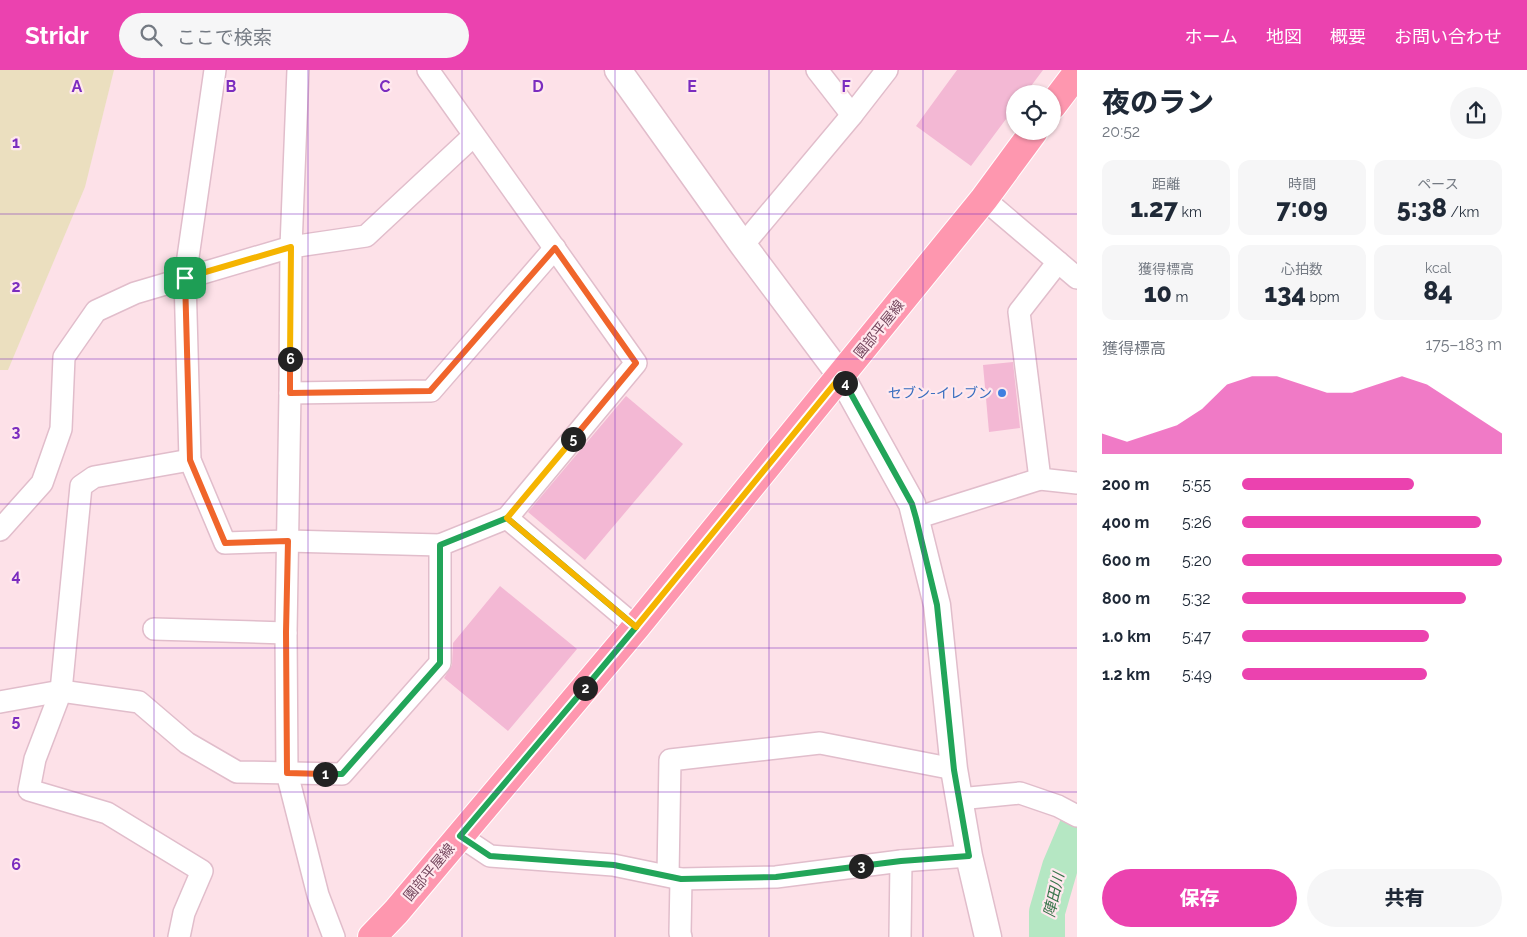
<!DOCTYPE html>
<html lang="ja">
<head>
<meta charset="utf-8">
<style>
  :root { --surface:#fff; --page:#f6f6f7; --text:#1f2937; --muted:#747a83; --accent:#eb42af }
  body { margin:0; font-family:Raleway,"Noto Sans JP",sans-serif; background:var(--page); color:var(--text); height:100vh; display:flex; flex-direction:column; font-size:19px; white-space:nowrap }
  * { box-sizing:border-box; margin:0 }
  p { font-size:16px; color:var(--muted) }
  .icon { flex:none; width:28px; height:28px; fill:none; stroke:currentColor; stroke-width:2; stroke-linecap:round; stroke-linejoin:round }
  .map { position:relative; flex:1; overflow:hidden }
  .side { display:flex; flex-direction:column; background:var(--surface); width:450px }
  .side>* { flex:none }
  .buttons { position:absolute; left:1006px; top:15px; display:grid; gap:10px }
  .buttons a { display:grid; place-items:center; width:55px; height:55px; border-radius:50%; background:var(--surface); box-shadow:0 1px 4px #0004; font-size:25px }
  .pin { position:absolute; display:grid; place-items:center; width:42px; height:42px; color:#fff; margin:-21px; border-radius:10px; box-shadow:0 2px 8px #0006 }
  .km { position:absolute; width:25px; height:25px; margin:-12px; border-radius:50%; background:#222; color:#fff; font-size:14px; line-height:25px; text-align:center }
  .round { display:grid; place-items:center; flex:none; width:52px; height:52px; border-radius:26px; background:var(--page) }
  .summary { display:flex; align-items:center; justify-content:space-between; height:85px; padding:0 25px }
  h1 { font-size:28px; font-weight:800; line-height:38px }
  .stats { display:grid; grid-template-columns:repeat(3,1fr); gap:8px; height:85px; padding:5px 25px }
  .stats div { display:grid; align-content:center; border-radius:12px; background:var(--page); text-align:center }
  .stats b { font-size:25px; font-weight:800 }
  .stats small { font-size:14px; font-weight:400 }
  .stats p { font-size:14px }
  .chart { height:140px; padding:10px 25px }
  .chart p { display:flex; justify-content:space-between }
  .chart svg { width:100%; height:90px; margin-top:5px; fill:var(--accent); opacity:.7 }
  .action { display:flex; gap:10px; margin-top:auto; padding:10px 25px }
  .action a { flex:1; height:58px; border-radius:30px; background:var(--accent); color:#fff; font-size:20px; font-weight:800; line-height:58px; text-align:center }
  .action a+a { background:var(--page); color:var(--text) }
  ul { padding:0 25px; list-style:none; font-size:16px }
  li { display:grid; grid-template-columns:80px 60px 1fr; align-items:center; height:38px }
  li i { height:12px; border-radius:6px; background:var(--accent) }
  header { display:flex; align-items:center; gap:30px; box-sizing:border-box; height:70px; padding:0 25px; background:var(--accent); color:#fff }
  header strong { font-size:24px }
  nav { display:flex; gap:28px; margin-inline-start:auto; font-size:18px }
  .search { width:350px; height:45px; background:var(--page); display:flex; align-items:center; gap:12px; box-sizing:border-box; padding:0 18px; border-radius:28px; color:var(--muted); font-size:19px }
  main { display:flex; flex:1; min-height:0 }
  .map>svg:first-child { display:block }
  .green { fill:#ebdfbf }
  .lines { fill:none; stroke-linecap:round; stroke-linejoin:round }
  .river { stroke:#b5e7c3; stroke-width:36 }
  .building { fill:#f3b8d4 }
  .minor-casing { stroke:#e1bdcb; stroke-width:24 }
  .tertiary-casing { stroke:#e1bdcb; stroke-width:29 }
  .primary-casing { stroke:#fff; stroke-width:30 }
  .minor { stroke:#fff; stroke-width:21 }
  .tertiary { stroke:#fff; stroke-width:26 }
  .primary { stroke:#fe97af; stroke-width:28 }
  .split-1-casing { stroke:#fff; stroke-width:10 }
  .split-2-casing { stroke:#fff; stroke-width:10 }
  .split-3-casing { stroke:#fff; stroke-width:10 }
  .split-4-casing { stroke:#fff; stroke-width:10 }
  .split-5-casing { stroke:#fff; stroke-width:10 }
  .split-6-casing { stroke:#fff; stroke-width:10 }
  .split-7-casing { stroke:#fff; stroke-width:10 }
  .split-1 { stroke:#f0652b; stroke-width:6 }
  .split-2 { stroke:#22a559; stroke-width:6 }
  .split-3 { stroke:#22a559; stroke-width:6 }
  .split-4 { stroke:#22a559; stroke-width:6 }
  .split-5 { stroke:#f5b400; stroke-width:6 }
  .split-6 { stroke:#f0652b; stroke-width:6 }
  .split-7 { stroke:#f5b400; stroke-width:6 }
  .grid { fill:none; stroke:#7b2cbf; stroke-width:1; stroke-opacity:0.55 }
  .shop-dot { fill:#3f7fe0; stroke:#ffe8ee; stroke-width:2 }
  .labels { text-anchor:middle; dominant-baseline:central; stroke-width:4.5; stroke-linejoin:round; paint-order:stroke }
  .street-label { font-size:14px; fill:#75475e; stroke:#ffe8ee }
  .shop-label { font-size:14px; fill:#366cbe; stroke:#ffe8ee; text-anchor:end }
  .water-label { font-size:15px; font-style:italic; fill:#38744a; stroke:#ffe8ee }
  .grid-label { font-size:16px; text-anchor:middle; font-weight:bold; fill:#7b2cbf; stroke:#ffe8ee; stroke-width:4.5; stroke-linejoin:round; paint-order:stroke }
</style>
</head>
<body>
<header>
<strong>Stridr</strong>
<div class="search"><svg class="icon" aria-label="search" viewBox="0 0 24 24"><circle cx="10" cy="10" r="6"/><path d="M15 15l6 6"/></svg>ここで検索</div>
<nav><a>ホーム</a><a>地図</a><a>概要</a><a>お問い合わせ</a></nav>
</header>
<main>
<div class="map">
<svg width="1077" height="867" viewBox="0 0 1077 867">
  <rect width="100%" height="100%" fill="#fde1e8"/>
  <polygon class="green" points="0,0 114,0 85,117 8,300 0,300"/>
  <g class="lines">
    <polyline class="river" points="1047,867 1047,842 1060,797 1077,757"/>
  </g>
  <g class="building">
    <polygon points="957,0 1043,0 1025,24 1015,24 1015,37 971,96 916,56"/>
    <polygon points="1013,292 1020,358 989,362 983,295"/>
    <polygon points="626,326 683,374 585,490 528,442"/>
    <polygon points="500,516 577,579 508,661 444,608 452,595 453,573"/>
  </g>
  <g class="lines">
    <g class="minor-casing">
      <g id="minor">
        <polyline points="215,0 185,208 190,390 225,473 288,471 440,475"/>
        <polyline points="298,0 291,177 290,323 286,563 287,703 318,825 334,867"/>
        <polyline points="817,0 852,45"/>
        <polyline points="984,129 1077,208"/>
        <polyline points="743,175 852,45 887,0"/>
        <polyline points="1058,192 1019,242 1040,409 1077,413"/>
        <polyline points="290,323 431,321 555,178"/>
        <polyline points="507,448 636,557"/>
        <polyline points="916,448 1040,409"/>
        <polyline points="0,460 42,413 61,359 64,287 96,241 135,223 291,177 366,166 469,70"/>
        <polyline points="154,559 286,563"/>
        <polyline points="0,632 61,621 139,632 187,673 237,702 342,704 440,593 440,475 507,448 636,293 428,0"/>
        <polyline points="959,729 1020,723 1058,736 1077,746"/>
        <polyline points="460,766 490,786 613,795 681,809 776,807 901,791 969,786"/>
        <polyline points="668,805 670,690 820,673 954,699"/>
        <polyline points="179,867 184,843 202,801 107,743 29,720 35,689 61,621 81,416 94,407 190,390"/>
        <polyline points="681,867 680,863 681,809"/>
        <polyline points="900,867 901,791"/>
      </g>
    </g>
    <g class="tertiary-casing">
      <polyline id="tertiary" points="618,0 743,175 841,306 912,434 937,535 954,699 969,786 988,867"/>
    </g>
    <g class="primary-casing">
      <g id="primary">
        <polyline points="1052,36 1077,3"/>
        <polyline points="372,867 396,842 636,557 984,129 1034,61"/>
      </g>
    </g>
    <use href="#minor" class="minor"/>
    <use href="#tertiary" class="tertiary"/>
    <use href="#primary" class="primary"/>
  </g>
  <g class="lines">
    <g class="split-1-casing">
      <polyline id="split-1" points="185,208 190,390 225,473 288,471 286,562 287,703 325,704"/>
    </g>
    <g class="split-2-casing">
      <polyline id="split-2" points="325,704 342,704 440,593 440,475 507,448 636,557 585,618"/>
    </g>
    <g class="split-3-casing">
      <polyline id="split-3" points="585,618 460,766 490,786 614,795 681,809 776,807 861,796"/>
    </g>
    <g class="split-4-casing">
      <polyline id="split-4" points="845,313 912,434 916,448 937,535 954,700 969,786 901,791 861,796"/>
    </g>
    <g class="split-5-casing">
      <polyline id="split-5" points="573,369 507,448 636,557 841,306 845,313"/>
    </g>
    <g class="split-6-casing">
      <polyline id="split-6" points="290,289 290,323 430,321 555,178 636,293 573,369"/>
    </g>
    <g class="split-7-casing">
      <polyline id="split-7" points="185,208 291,177 290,289"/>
    </g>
    <use href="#split-1" class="split-1"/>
    <use href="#split-2" class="split-2"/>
    <use href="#split-3" class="split-3"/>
    <use href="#split-4" class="split-4"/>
    <use href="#split-5" class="split-5"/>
    <use href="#split-6" class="split-6"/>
    <use href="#split-7" class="split-7"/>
  </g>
  <path class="grid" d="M154 0V867M308 0V867M462 0V867M615 0V867M769 0V867M923 0V867M0 144H1077M0 289H1077M0 434H1077M0 578H1077M0 722H1077"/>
  <circle class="shop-dot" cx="1002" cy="323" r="5"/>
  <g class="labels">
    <g class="street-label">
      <text transform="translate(879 259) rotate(-51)">園部平屋線</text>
      <text transform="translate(429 802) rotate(-50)">園部平屋線</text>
    </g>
    <g class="shop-label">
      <text x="992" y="323">セブン-イレブン</text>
    </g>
    <g class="water-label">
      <text transform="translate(1054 825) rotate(-77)">陣田川</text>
    </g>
  </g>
  <g class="grid-label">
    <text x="77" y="22">A</text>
    <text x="231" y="22">B</text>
    <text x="385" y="22">C</text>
    <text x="538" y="22">D</text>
    <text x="692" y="22">E</text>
    <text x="846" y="22">F</text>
    <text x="16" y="78">1</text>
    <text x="16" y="222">2</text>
    <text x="16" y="367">3</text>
    <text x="16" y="511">4</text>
    <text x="16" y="656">5</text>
    <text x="16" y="800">6</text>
  </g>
</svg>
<div class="buttons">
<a><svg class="icon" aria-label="locate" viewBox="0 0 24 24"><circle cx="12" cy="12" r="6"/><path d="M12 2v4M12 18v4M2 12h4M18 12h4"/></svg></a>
</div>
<div class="pin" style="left:185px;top:208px;background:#1e9e55"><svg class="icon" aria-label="arrive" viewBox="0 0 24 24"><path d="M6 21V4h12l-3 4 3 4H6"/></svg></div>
<b class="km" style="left:325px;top:704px">1</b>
<b class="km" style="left:585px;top:618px">2</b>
<b class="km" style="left:861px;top:796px">3</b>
<b class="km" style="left:845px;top:313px">4</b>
<b class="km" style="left:573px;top:369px">5</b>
<b class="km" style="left:290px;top:289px">6</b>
</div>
<section class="side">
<div class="summary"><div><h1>夜のラン</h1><p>20:52</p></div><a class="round"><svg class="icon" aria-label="share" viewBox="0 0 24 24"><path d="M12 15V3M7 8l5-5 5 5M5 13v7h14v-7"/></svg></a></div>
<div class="stats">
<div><p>距離</p><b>1.27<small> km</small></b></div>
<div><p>時間</p><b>7:09</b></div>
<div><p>ペース</p><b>5:38<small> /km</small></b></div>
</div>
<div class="stats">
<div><p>獲得標高</p><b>10<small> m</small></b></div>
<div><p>心拍数</p><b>134<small> bpm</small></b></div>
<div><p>kcal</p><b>84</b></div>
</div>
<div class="chart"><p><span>獲得標高</span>175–183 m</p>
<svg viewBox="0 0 160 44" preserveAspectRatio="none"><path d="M0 44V34L10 38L20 34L30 30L40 22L50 10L60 6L70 6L80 10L90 14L100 14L110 10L120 6L130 10L140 18L150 26L160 34V44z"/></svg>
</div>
<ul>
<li><b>200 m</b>5:55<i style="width:66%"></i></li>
<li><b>400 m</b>5:26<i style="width:92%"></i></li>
<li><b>600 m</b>5:20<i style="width:100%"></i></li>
<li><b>800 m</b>5:32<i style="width:86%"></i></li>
<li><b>1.0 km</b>5:47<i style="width:72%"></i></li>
<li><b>1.2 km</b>5:49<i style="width:71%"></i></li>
</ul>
<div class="action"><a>保存</a><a>共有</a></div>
</section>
</main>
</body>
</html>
